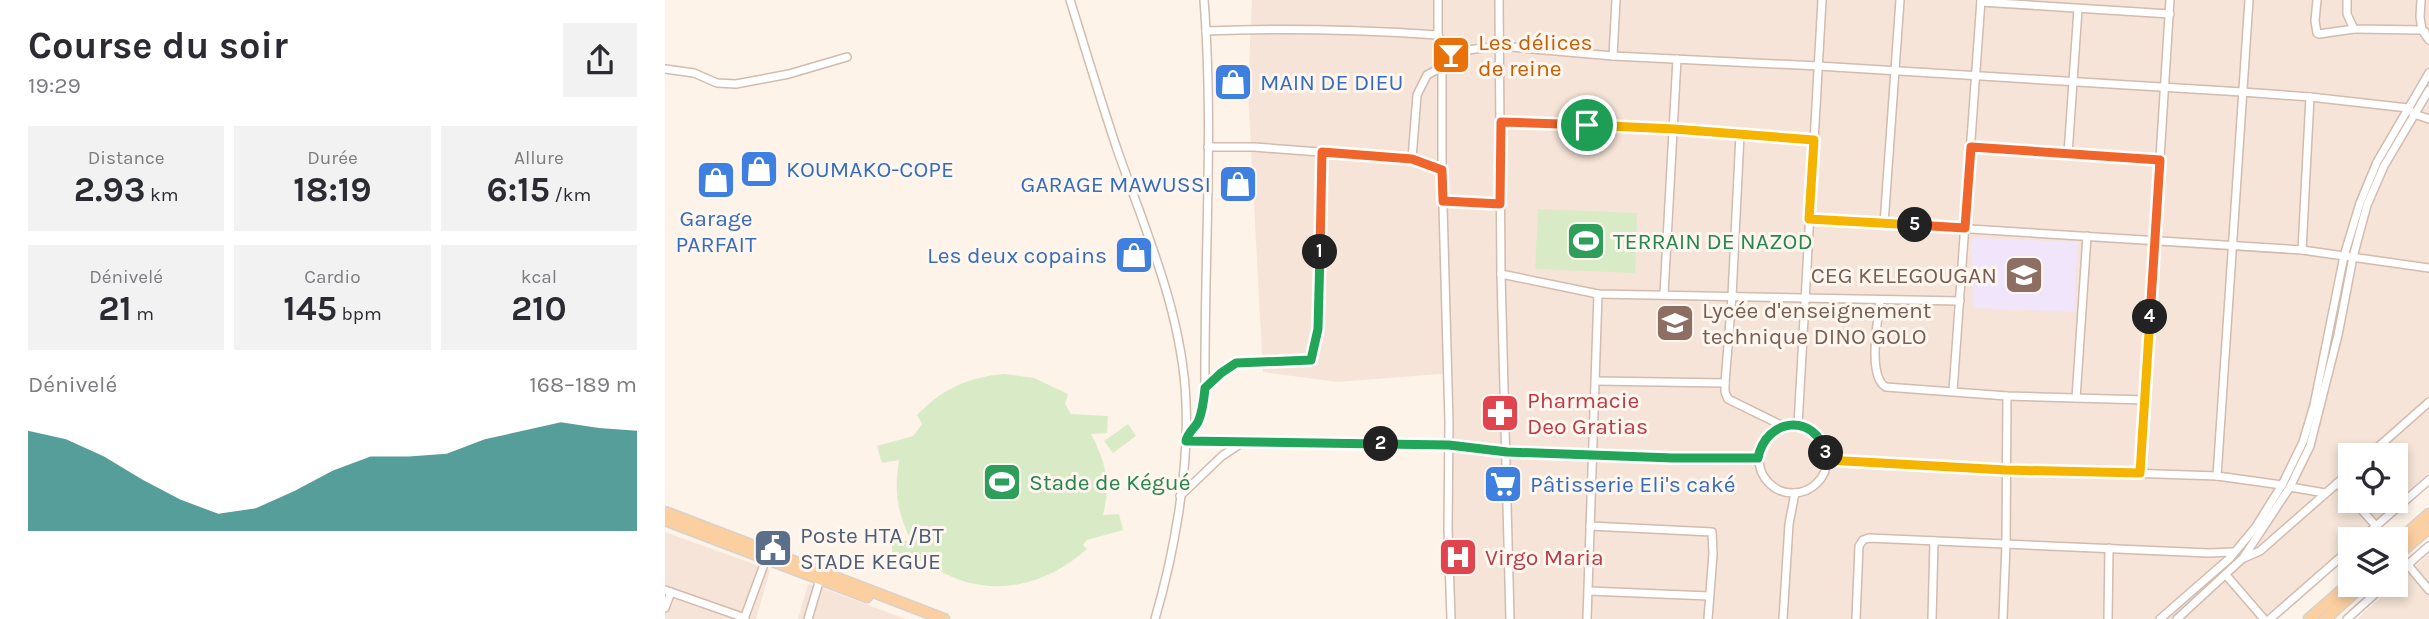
<!DOCTYPE html>
<html lang="fr">
<head>
<meta charset="utf-8">
<style>
  :root { --surface:#fff; --page:#f2f2f3; --text:#2b2b33; --muted:#7c7c81; --accent:#0f766e }
  body { margin:0; font-family:Karla,sans-serif; background:var(--page); color:var(--text); height:100vh; display:flex; flex-direction:column; font-size:26px; white-space:nowrap }
  * { box-sizing:border-box; margin:0 }
  p { font-size:23px; color:var(--muted) }
  .icon { flex:none; width:38px; height:38px; fill:none; stroke:currentColor; stroke-width:2; stroke-linecap:round; stroke-linejoin:round }
  .map { position:relative; flex:1; overflow:hidden }
  .drawer { display:flex; flex-direction:column; background:var(--surface); width:665px }
  .drawer>* { flex:none }
  .fabs { position:absolute; left:1673px; top:443px; display:grid; gap:14px }
  .fabs a { display:grid; place-items:center; width:70px; height:70px; border-radius:0px; background:var(--surface); box-shadow:0 4px 10px #0003; font-size:35px }
  .pin { position:absolute; display:grid; place-items:center; width:60px; height:60px; color:#fff; margin:-30px; border:4px solid #fff; border-radius:50%; box-shadow:0 2px 7px #0007 }
  .km { position:absolute; width:35px; height:35px; margin:-18px; border-radius:50%; background:#222; color:#fff; font-size:19px; line-height:35px; text-align:center }
  .round { display:grid; place-items:center; flex:none; width:74px; height:74px; border-radius:0px; background:var(--page) }
  .headline { display:flex; align-items:center; justify-content:space-between; height:119px; padding:0 28px }
  h1 { font-size:38px; font-weight:700; line-height:52px }
  .metrics { display:grid; grid-template-columns:repeat(3,1fr); gap:10px; height:119px; padding:7px 28px }
  .metrics div { display:grid; align-content:center; border-radius:0px; background:var(--page); text-align:center }
  .metrics b { font-size:35px; font-weight:700 }
  .metrics small { font-size:19px; font-weight:400 }
  .metrics p { font-size:19px }
  .chart { height:196px; padding:14px 28px }
  .chart p { display:flex; justify-content:space-between }
  .chart svg { width:100%; height:126px; margin-top:7px; fill:var(--accent); opacity:.7 }
  main { display:flex; flex:1; min-height:0 }
  .map>svg:first-child { display:block }
  .residential { fill:#f5e4d7; fill-rule:evenodd }
  .education { fill:#f0e5fa }
  .green { fill:#d9ebc6 }
  .lines { fill:none; stroke-linecap:round; stroke-linejoin:round }
  .minor-casing { stroke:#d2bbb0; stroke-width:10 }
  .major-casing { stroke:#d9d0cd; stroke-width:13 }
  .minor { stroke:#fff; stroke-width:7 }
  .major { stroke:#fccfa1; stroke-width:10 }
  .split-1-casing { stroke:#fff; stroke-width:14 }
  .split-2-casing { stroke:#fff; stroke-width:14 }
  .split-3-casing { stroke:#fff; stroke-width:14 }
  .split-4-casing { stroke:#fff; stroke-width:14 }
  .split-5-casing { stroke:#fff; stroke-width:14 }
  .split-6-casing { stroke:#fff; stroke-width:14 }
  .split-1 { stroke:#f0652b; stroke-width:9 }
  .split-2 { stroke:#22a559; stroke-width:9 }
  .split-3 { stroke:#22a559; stroke-width:9 }
  .split-4 { stroke:#f5b400; stroke-width:9 }
  .split-5 { stroke:#f0652b; stroke-width:9 }
  .split-6 { stroke:#f5b400; stroke-width:9 }
  .labels { text-anchor:middle; dominant-baseline:central; stroke-width:6; stroke-linejoin:round; paint-order:stroke }
  .food-label { font-size:23px; fill:#c56008; stroke:#fff7ef; text-anchor:start }
  .shop-label { font-size:23px; fill:#366cbe; stroke:#fff7ef; text-anchor:start }
  .leisure-label { font-size:23px; fill:#27864d; stroke:#fff7ef; text-anchor:start }
  .education-label { font-size:23px; fill:#785e54; stroke:#fff7ef; text-anchor:end }
  .health-label { font-size:23px; fill:#be3a42; stroke:#fff7ef; text-anchor:start }
  .service-label { font-size:23px; fill:#4e5e75; stroke:#fff7ef; text-anchor:start }
</style>
</head>
<body>
<main>
<section class="drawer">
<div class="headline"><div><h1>Course du soir</h1><p>19:29</p></div><a class="round"><svg class="icon" aria-label="share" viewBox="0 0 24 24"><path d="M12 15V3M7 8l5-5 5 5M5 13v7h14v-7"/></svg></a></div>
<div class="metrics">
<div><p>Distance</p><b>2.93<small> km</small></b></div>
<div><p>Durée</p><b>18:19</b></div>
<div><p>Allure</p><b>6:15<small> /km</small></b></div>
</div>
<div class="metrics">
<div><p>Dénivelé</p><b>21<small> m</small></b></div>
<div><p>Cardio</p><b>145<small> bpm</small></b></div>
<div><p>kcal</p><b>210</b></div>
</div>
<div class="chart"><p><span>Dénivelé</span>168–189 m</p>
<svg viewBox="0 0 160 44" preserveAspectRatio="none"><path d="M0 44V9L10 12L20 18L30 26L40 33L50 38L60 36L70 30L80 23L90 18L100 18L110 17L120 12L130 9L140 6L150 8L160 9V44z"/></svg>
</div>
</section>
<div class="map">
<svg width="1764" height="619" viewBox="0 0 1764 619">
  <rect width="100%" height="100%" fill="#fdf3e9"/>
  <g class="residential">
    <path d="M587 0H1764V473L1690 539H1685V543L1599 619H787L786 373 673 382 598 372 583 92ZM1685 455H1731V500H1685Z"/>
    <polygon points="0,532 105,570 91,619 0,619"/>
    <polygon points="1764,554 1764,619 1692,619 1731,584"/>
    <polygon points="143,584 157,588 241,619 133,619"/>
  </g>
  <polygon class="education" points="1306,238 1413,242 1409,312 1308,308"/>
  <g class="green">
    <polygon points="873,209 972,213 970,273 870,269"/>
    <path d="M339 374 369 378 403 394 400 404 406 414 443 416 442 433 426 434C441 462 446 485 438 515L454 514 458 530 422 540 418 545 422 549C379 588 322 599 271 569L273 566 265 561H227V543L246 540C232 513 229 490 234 460L217 463 212 446 248 436 257 424 252 415C276 390 303 377 339 374Z"/>
    <polygon points="463,424 471,436 448,453 439,441"/>
  </g>
  <g class="lines">
    <g class="minor-casing">
      <g id="minor">
        <path d="M405 0C421 51 436 102 453 152 482 234 518 316 521 403 524 471 509 554 490 619"/>
        <polyline points="773,0 773,35 777,46 777,170 784,422 783,529 786,619"/>
        <polyline points="834,0 836,274 845,619"/>
        <polyline points="1652,0 1650,21 1652,33 1654,34 1689,29"/>
        <polyline points="1682,0 1682,14 1689,29 1757,30 1764,40"/>
        <polyline points="1756,0 1755,17 1757,30 1760,32"/>
        <polyline points="1316,2 1505,14"/>
        <path d="M541 31C618 28 696 30 773 35"/>
        <polyline points="777,49 802,50 835,46 948,56 1153,66 1577,92 1645,97 1743,108 1749,114 1764,119"/>
        <polyline points="948,56 951,0"/>
        <polyline points="0,69 29,73 52,83 71,84 124,74 182,57"/>
        <polyline points="836,122 1009,129 1149,140"/>
        <polyline points="543,147 589,147 747,159 777,170"/>
        <polyline points="1306,147 1495,160"/>
        <polyline points="1403,154 1413,9"/>
        <polyline points="747,159 752,95 762,75 777,67"/>
        <polyline points="778,201 835,204"/>
        <polyline points="1145,219 1637,250 1764,268"/>
        <polyline points="1219,224 1235,0"/>
        <polyline points="1637,250 1645,97"/>
        <polyline points="836,274 933,294 1295,301"/>
        <polyline points="999,294 1012,59"/>
        <path d="M1215 300C1213 320 1202 377 1221 387L1342 396 1480 400"/>
        <polyline points="931,381 1060,383 1067,296 1075,135"/>
        <polyline points="1060,383 1060,392 1063,399 1118,426"/>
        <polyline points="540,388 565,366 578,362 602,363 646,361 648,358 653,329 657,152"/>
        <polyline points="1288,391 1316,0"/>
        <polyline points="1411,398 1422,236"/>
        <circle cx="1128" cy="459" r="34"/>
        <polyline points="1133,425 1157,0"/>
        <path d="M521 436C534 422 539 407 540 388 539 259 549 129 539 0"/>
        <polyline points="521,441 578,442"/>
        <polyline points="1704,455 1764,402"/>
        <polyline points="1162,460 1341,469 1552,476 1617,485"/>
        <polyline points="1475,473 1505,0"/>
        <polyline points="1552,476 1584,0"/>
        <polyline points="1672,483 1685,497"/>
        <polyline points="1625,487 1660,493"/>
        <polyline points="515,496 557,456 578,442 784,445 842,452 1008,458 1093,458"/>
        <polyline points="1688,500 1711,526"/>
        <polyline points="925,526 1047,532 1048,554 1043,619"/>
        <polyline points="1696,539 1764,480"/>
        <polyline points="1579,558 1595,551 1685,472"/>
        <polyline points="1743,565 1764,590"/>
        <polyline points="1561,575 1599,619"/>
        <polyline points="1731,575 1764,546"/>
        <polyline points="0,590 80,618"/>
        <polyline points="924,591 1044,596"/>
        <polyline points="0,608 6,592"/>
        <polyline points="79,619 101,559"/>
        <polyline points="143,619 155,579"/>
        <polyline points="922,619 933,294"/>
        <polyline points="1118,619 1124,524 1130,493"/>
        <polyline points="1191,619 1194,546 1198,540 1204,538 1544,553 1568,552"/>
        <polyline points="1267,619 1269,541"/>
        <polyline points="1338,619 1341,544 1342,396"/>
        <polyline points="1443,619 1444,548"/>
        <polyline points="1495,619 1565,558 1590,528 1617,485 1638,442 1649,405 1679,256 1695,203 1712,162 1764,73"/>
        <polyline points="1512,619 1578,558 1625,487 1645,446 1673,335 1688,257 1702,205 1719,166 1764,90"/>
        <polyline points="1605,619 1685,549"/>
        <polyline points="1682,619 1721,584"/>
      </g>
    </g>
    <g class="major-casing">
      <g id="major">
        <polyline points="0,512 279,619"/>
        <polyline points="0,520 202,597"/>
        <polyline points="1731,543 1764,514"/>
        <polyline points="1731,556 1764,528"/>
        <polyline points="1644,619 1685,583"/>
        <polyline points="1660,619 1699,584"/>
      </g>
    </g>
    <use href="#minor" class="minor"/>
    <use href="#major" class="major"/>
  </g>
  <g class="lines">
    <g class="split-1-casing">
      <polyline id="split-1" points="655,252 657,152 747,159 777,170 778,201 835,204 836,122 922,125"/>
    </g>
    <g class="split-2-casing">
      <path id="split-2" d="M655 252 653 329 646 360 571 363 556 373 540 388C539 399 538 411 533 422 529 429 523 432 521 441L716 444"/>
    </g>
    <g class="split-3-casing">
      <path id="split-3" d="M716 444 784 445 842 452 1008 458H1093C1101 418 1149 412 1161 453"/>
    </g>
    <g class="split-4-casing">
      <polyline id="split-4" points="1161,453 1162,460 1341,470 1475,473 1485,317"/>
    </g>
    <g class="split-5-casing">
      <polyline id="split-5" points="1250,225 1300,228 1306,147 1495,160 1485,317"/>
    </g>
    <g class="split-6-casing">
      <polyline id="split-6" points="922,125 1009,129 1149,140 1144,219 1250,225"/>
    </g>
    <use href="#split-1" class="split-1"/>
    <use href="#split-2" class="split-2"/>
    <use href="#split-3" class="split-3"/>
    <use href="#split-4" class="split-4"/>
    <use href="#split-5" class="split-5"/>
    <use href="#split-6" class="split-6"/>
  </g>
  <defs>
    <g id="bar-square" transform="scale(2.0125)"><rect x="-9" y="-9" width="18" height="18" rx="4" fill="#e8710a" stroke="#fff7ef"/><path d="M-6-5H6L.8 .8V4.5H3.5V6h-7V4.5H-.8V.8Z" fill="#fff"/></g>
    <g id="shop-square" transform="scale(2.0125)"><rect x="-9" y="-9" width="18" height="18" rx="4" fill="#3f7fe0" stroke="#fff7ef"/><path d="M-5-2.5h2.3a2.7 3.5 0 0 1 5.4 0H5L5.5 6h-11ZM-1.5-2.5h3a1.5 2.3 0 0 0-3 0Z" fill="#fff"/></g>
    <g id="stadium-square" transform="scale(2.0125)"><rect x="-9" y="-9" width="18" height="18" rx="4" fill="#2e9e5b" stroke="#fff7ef"/><path d="M0-5a6.5 5 0 1 0 0 10a6.5 5 0 1 0 0-10ZM-3.5-1.8h7v3.6h-7Z" fill="#fff"/></g>
    <g id="school-square" transform="scale(2.0125)"><rect x="-9" y="-9" width="18" height="18" rx="4" fill="#8d6e63" stroke="#fff7ef"/><path d="M0-5L7-2L0 1L-7-2ZM-4 1L0 2.5L4 1V4Q0 6-4 4Z" fill="#fff"/></g>
    <g id="pharmacy-square" transform="scale(2.0125)"><rect x="-9" y="-9" width="18" height="18" rx="4" fill="#e0444e" stroke="#fff7ef"/><path d="M-2-6h4v4h4v4h-4v4h-4v-4h-4v-4h4Z" fill="#fff"/></g>
    <g id="supermarket-square" transform="scale(2.0125)"><rect x="-9" y="-9" width="18" height="18" rx="4" fill="#3f7fe0" stroke="#fff7ef"/><path d="M-6-5.5h2.5l.6 2H6L4.5 2H-2.5L-4.4-4H-6ZM-1.5 3.2a1.3 1.3 0 1 0 .1 0ZM3 3.2a1.3 1.3 0 1 0 .1 0Z" fill="#fff"/></g>
    <g id="civic-square" transform="scale(2.0125)"><rect x="-9" y="-9" width="18" height="18" rx="4" fill="#5c6f8a" stroke="#fff7ef"/><path d="M-.6-6.5H3V-4.5H.6V-3L4-1V1h2V6H-6V1h2V-1L-.6-3ZM-1.2 2.5V6h2.4V2.5Z" fill="#fff"/></g>
    <g id="hospital-square" transform="scale(2.0125)"><rect x="-9" y="-9" width="18" height="18" rx="4" fill="#e0444e" stroke="#fff7ef"/><path d="M-5-5h3v3.5h4V-5h3V5h-3V1.5h-4V5h-3Z" fill="#fff"/></g>
  </defs>
  <g fill-rule="evenodd">
    <use href="#bar-square" x="786" y="55"/>
    <use href="#shop-square" x="568" y="82"/>
    <use href="#shop-square" x="94" y="169"/>
    <use href="#shop-square" x="51" y="180"/>
    <use href="#shop-square" x="573" y="184"/>
    <use href="#stadium-square" x="921" y="241"/>
    <use href="#shop-square" x="469" y="255"/>
    <use href="#school-square" x="1359" y="275"/>
    <use href="#school-square" x="1010" y="323"/>
    <use href="#pharmacy-square" x="835" y="413"/>
    <use href="#stadium-square" x="337" y="482"/>
    <use href="#supermarket-square" x="838" y="484"/>
    <use href="#civic-square" x="108" y="548"/>
    <use href="#hospital-square" x="793" y="557"/>
  </g>
  <g class="labels">
    <g class="food-label">
      <text x="813" y="42">Les délices<tspan x="813" dy="26">de reine</tspan></text>
    </g>
    <g class="shop-label">
      <text x="595" y="82">MAIN DE DIEU</text>
      <text x="121" y="169">KOUMAKO-COPE</text>
      <text x="546" y="184" text-anchor="end">GARAGE MAWUSSI</text>
      <text x="51" y="218" text-anchor="middle">Garage<tspan x="51" dy="26">PARFAIT</tspan></text>
      <text x="442" y="255" text-anchor="end">Les deux copains</text>
      <text x="865" y="484">Pâtisserie Eli's caké</text>
    </g>
    <g class="leisure-label">
      <text x="948" y="241">TERRAIN DE NAZOD</text>
      <text x="364" y="482">Stade de Kégué</text>
    </g>
    <g class="education-label">
      <text x="1332" y="275">CEG KELEGOUGAN</text>
      <text x="1037" y="310" text-anchor="start">Lycée d'enseignement<tspan x="1037" dy="26">technique DINO GOLO</tspan></text>
    </g>
    <g class="health-label">
      <text x="862" y="400">Pharmacie<tspan x="862" dy="26">Deo Gratias</tspan></text>
      <text x="820" y="557">Virgo Maria</text>
    </g>
    <g class="service-label">
      <text x="135" y="535">Poste HTA /BT<tspan x="135" dy="26">STADE KEGUE</tspan></text>
    </g>
  </g>
</svg>
<div class="fabs">
<a><svg class="icon" aria-label="locate" viewBox="0 0 24 24"><circle cx="12" cy="12" r="6"/><path d="M12 2v4M12 18v4M2 12h4M18 12h4"/></svg></a>
<a><svg class="icon" aria-label="layers" viewBox="0 0 24 24"><path d="M12 4l9 5-9 5-9-5zM3 14l9 5 9-5"/></svg></a>
</div>
<div class="pin" style="left:922px;top:125px;background:#1e9e55"><svg class="icon" aria-label="arrive" viewBox="0 0 24 24"><path d="M6 21V4h12l-3 4 3 4H6"/></svg></div>
<b class="km" style="left:655px;top:252px">1</b>
<b class="km" style="left:716px;top:444px">2</b>
<b class="km" style="left:1161px;top:453px">3</b>
<b class="km" style="left:1485px;top:317px">4</b>
<b class="km" style="left:1250px;top:225px">5</b>
</div>
</main>
</body>
</html>
